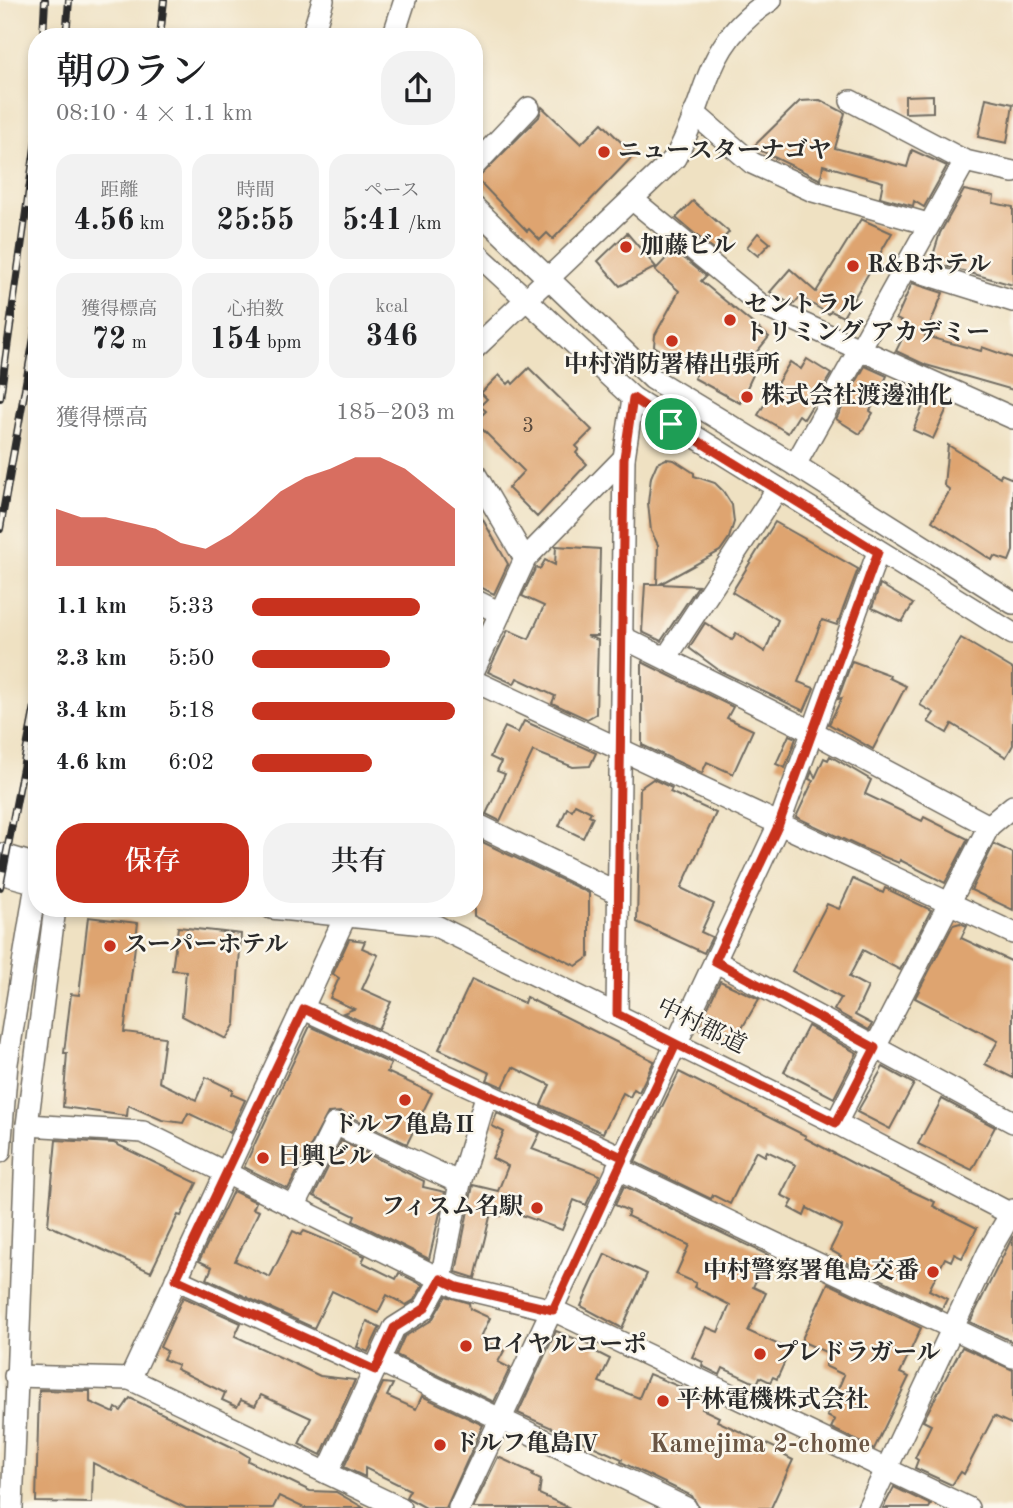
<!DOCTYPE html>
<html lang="ja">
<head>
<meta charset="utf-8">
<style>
  :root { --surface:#fff; --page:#f2f2f2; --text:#202124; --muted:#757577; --accent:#c8321e }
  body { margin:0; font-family:"Old Standard TT","Noto Serif JP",serif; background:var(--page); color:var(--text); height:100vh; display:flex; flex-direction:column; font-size:26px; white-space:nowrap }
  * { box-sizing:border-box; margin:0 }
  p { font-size:23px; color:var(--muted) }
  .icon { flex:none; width:38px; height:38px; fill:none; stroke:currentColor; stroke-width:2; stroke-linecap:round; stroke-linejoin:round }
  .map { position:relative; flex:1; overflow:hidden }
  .panel { position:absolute; left:28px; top:28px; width:455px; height:889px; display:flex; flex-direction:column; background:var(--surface); border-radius:28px; box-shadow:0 4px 10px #0003 }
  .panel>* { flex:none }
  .pin { position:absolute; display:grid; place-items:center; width:60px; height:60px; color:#fff; margin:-30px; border:4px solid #fff; border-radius:50%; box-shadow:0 2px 7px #0007 }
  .round { display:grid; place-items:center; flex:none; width:74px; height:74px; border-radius:28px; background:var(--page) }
  .head { display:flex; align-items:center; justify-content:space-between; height:119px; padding:0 28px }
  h1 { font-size:38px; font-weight:600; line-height:52px }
  .stats { display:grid; grid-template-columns:repeat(3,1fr); gap:10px; height:119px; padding:7px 28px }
  .stats div { display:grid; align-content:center; border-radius:18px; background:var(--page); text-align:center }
  .stats b { font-size:30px; font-weight:600 }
  .stats small { font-size:19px; font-weight:400 }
  .stats p { font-size:19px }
  .chart { height:196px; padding:14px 28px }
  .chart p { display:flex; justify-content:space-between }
  .chart svg { width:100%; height:126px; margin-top:7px; fill:var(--accent); opacity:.7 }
  .button { display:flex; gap:14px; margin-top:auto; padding:14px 28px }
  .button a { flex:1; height:80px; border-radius:28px; background:var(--accent); color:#fff; font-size:28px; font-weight:600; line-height:80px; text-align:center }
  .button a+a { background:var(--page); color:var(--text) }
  ul { padding:0 28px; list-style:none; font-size:23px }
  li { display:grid; grid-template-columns:112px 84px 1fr; align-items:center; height:52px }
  li i { height:18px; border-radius:9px; background:var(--accent) }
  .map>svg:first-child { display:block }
  .building { fill:#dea46f }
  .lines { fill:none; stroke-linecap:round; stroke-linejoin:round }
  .minor-casing { stroke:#706b60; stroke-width:24 }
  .minor { stroke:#fff; stroke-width:21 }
  .rail-casing { stroke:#2b2b2b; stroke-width:8 }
  .rail { stroke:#fbf7ec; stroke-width:5; stroke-dasharray:16; stroke-linecap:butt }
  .route-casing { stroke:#fff; stroke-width:14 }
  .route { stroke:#c8321e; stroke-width:9 }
  .poi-dot { fill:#c8321e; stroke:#fbf7ec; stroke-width:2.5 }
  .labels { text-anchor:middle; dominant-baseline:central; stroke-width:5; stroke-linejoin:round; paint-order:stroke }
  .number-label { font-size:21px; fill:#58493c }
  .poi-label { font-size:24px; font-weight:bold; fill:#2b2b2b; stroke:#fbf7ec; text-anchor:start }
  .street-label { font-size:24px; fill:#2b2b2b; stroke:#fbf7ec }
  .neighbourhood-label { font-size:26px; font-weight:bold; fill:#6a5543; stroke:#fbf7ec }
</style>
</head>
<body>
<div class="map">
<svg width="1013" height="1508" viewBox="0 0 1013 1508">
  <rect width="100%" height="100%" fill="#fbf7ec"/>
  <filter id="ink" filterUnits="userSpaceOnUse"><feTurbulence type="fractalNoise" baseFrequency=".0143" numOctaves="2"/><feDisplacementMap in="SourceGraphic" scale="14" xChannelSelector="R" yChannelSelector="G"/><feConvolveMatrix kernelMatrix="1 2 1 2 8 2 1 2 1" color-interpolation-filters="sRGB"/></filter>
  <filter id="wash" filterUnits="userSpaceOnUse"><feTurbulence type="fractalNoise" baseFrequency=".00686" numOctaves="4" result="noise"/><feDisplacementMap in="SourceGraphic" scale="28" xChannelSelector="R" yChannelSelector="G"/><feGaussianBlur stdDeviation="1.57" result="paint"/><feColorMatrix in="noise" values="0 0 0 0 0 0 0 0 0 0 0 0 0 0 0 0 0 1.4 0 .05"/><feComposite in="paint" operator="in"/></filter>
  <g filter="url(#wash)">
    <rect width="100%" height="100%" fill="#efe1c2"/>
    <g id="blocks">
      <g class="building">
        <polygon points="933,95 933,112 905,113 905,96"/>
        <polygon points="986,98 1013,104 1007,143 978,137"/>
        <polygon points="820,100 845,113 835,148 907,167 912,150 947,166 924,207 914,201 913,206 880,197 883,182 823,165 821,180 753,147 800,101"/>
        <polygon points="542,107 581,144 602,123 634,155 553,239 547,233 540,240 529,229 527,231 477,179 539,117"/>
        <polygon points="964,190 994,196 993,203 1013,207 1013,285 931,262 940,233"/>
        <polygon points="693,201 729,232 714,250 676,218"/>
        <polygon points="861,219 892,233 843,317 831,311 829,314 800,297 793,305 770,292 790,269 816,292"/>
        <polygon points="627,233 656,267 620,286 598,261"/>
        <polygon points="758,233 770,243 758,256 747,247"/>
        <polygon points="674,250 706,276 701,281 769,337 750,360 758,364 740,403 694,378 697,373 654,346 655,335 679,291 655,270"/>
        <polygon points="912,283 943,293 925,336 981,351 982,347 1013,358 1013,390 926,365 896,351 909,325 896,319"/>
        <polygon points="807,359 831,374 804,419 799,415 788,433 758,415 790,362 801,369"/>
        <polygon points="865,366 887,376 870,411 873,413 860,434 836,419"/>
        <polygon points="529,368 592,430 576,446 579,449 576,453 587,464 537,517 508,488 524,471 475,422 486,411 480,406 487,399 481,393 499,375 508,384 511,381 513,384"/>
        <polygon points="928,394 949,404 933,439 913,430"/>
        <polygon points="948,445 1000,477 1001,474 1013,479 1013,551 1009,561 994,556 992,560 932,521 950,490 944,485"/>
        <polygon points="666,459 674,460 694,473 694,476 715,483 723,491 732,505 734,522 729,538 720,551 660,584 698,586 661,641 642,632 645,584 657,584 658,545 651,531 648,503 651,477 657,463"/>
        <polygon points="474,504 508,564 494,594 474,584"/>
        <polygon points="775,522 858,569 837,625 822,620 798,682 814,688 804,711 720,671 689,648 705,623 732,640 736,633 765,652 778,620 732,592"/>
        <polygon points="556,546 600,549 598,636 587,636 598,640 596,714 587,719 552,703 555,696 517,678 514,684 488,672 508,630 529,639 544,606 522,596 536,567 540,569 545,560 555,565"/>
        <polygon points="880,584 913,604 902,622 872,608"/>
        <polygon points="961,638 1013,669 1013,745 1006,757 952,724 947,733 928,722 934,713 920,705"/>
        <polygon points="852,661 890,675 889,678 906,686 873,749 829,724 842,698 838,699"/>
        <polygon points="642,662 733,707 727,718 753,730 733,774 707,762 702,773 642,745"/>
        <polygon points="524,721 596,753 590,766 573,767 533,751 500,821 486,814 505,774 497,771 501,762 490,757 505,727 518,733"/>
        <polygon points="789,735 796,738 785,768 776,764"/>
        <polygon points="830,756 871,780 865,794 922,821 924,817 968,839 945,883 900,860 899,863 862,848 796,817 813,781 809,779 812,771 815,778 824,758 828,760"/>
        <polygon points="653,779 672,788 670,792 716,813 681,888 714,904 701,932 712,937 704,953 637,922 640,788"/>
        <polygon points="575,804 591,812 589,815 593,817 583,838 559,826 567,808 572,810"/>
        <polygon points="474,838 589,893 589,957 576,966 474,916"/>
        <polygon points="994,844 1013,853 1013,910 971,890"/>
        <polygon points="853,879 883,893 885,888 931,910 900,970 863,950 849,977 868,987 855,1015 872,1024 869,1030 834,1010 841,998 792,971 827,904 839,909"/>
        <polygon points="88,917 138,923 124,1032 165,1037 159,1082 196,1100 206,1077 233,1090 231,1094 245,1100 230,1133 188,1113 183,1123 162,1120 128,1105 127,1116 63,1107 67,1053 64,1053 71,994 79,995"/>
        <polygon points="960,923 967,926 961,938 1013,962 1013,1078 985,1064 998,1041 915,998 953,925"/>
        <polygon points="178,927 241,934 235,1024 226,1039 182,1016 186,971 172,970"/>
        <polygon points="349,939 365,941 362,948 378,955 362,989 391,1002 378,1029 343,1013 354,1009 330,998 339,978 333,974"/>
        <polygon points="472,979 524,1003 526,997 654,1061 639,1092 634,1089 630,1097 623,1093 603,1133 541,1105 550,1085 513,1067 503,1087 487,1080 490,1073 439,1049"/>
        <polygon points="720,981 759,999 731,1047 698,1029"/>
        <polygon points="310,1026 391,1064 387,1072 432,1093 407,1144 341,1112 328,1113 288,1189 244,1167"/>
        <polygon points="808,1026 857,1053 834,1098 784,1072"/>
        <polygon points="883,1067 914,1084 890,1129 857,1112"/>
        <polygon points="679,1072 806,1136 805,1138 858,1166 935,1202 933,1206 977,1228 962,1258 954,1254 951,1261 945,1258 929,1290 947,1299 942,1309 839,1259 841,1256 830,1250 842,1226 807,1208 804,1216 789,1208 793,1201 781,1195 796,1165 767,1151 765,1156 756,1151 730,1204 713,1195 711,1199 635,1162"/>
        <polygon points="942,1099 995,1127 972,1170 918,1144"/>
        <polygon points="497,1113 540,1133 532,1149 600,1175 586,1205 574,1200 562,1230 503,1208 501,1216 491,1213 475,1278 456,1272 473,1185 498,1191 508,1166 492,1158 504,1132 492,1126"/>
        <polygon points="56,1140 114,1143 197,1183 181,1216 178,1215 151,1272 48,1225"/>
        <polygon points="341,1141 424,1181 423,1187 445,1192 429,1259 353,1221 355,1216 314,1196"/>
        <polygon points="624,1186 768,1255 753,1287 766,1293 748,1331 790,1350 777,1379 773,1377 770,1382 760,1377 757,1384 723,1368 720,1375 702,1366 703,1362 692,1357 706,1327 718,1332 730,1305 694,1287 696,1283 676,1274 689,1245 627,1216 629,1211 615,1205"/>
        <polygon points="233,1191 256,1202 253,1209 259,1211 235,1261 270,1277 293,1231 301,1235 304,1231 365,1256 362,1262 396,1279 399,1273 423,1285 414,1300 406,1305 387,1295 378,1313 332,1291 314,1328 207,1279 212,1267 199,1261"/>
        <polygon points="1013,1236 1013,1342 970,1322"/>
        <polygon points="605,1254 647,1274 622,1328 581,1306"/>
        <polygon points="828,1283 921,1328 900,1373 909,1377 874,1449 831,1428 835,1420 827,1416 844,1375 825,1366 830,1354 801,1341"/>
        <polygon points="446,1296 469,1303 470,1309 490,1318 480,1339 504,1351 498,1362 510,1368 494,1402 396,1355 404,1337 432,1320"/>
        <polygon points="183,1297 241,1323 235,1336 320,1376 355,1380 321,1455 299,1444 311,1418 261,1395 255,1406 241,1400 237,1407 222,1400 225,1393 176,1369 178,1365 163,1359 167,1351 160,1347"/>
        <polygon points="367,1321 380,1327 368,1352 357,1347"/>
        <polygon points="556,1331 596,1347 594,1351 610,1359 599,1382 639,1398 649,1374 707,1398 702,1409 719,1417 717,1421 786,1453 785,1456 793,1460 771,1508 699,1508 692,1496 621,1462 622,1459 518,1413"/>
        <polygon points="962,1347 1013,1370 1013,1425 994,1416 964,1474 961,1472 952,1485 915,1468 918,1460 915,1458 931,1425 923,1421"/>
        <polygon points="383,1383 393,1384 387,1396 416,1409 422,1396 483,1425 446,1508 426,1508 406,1497 410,1490 365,1468 365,1477 344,1467"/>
        <polygon points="39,1390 90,1391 90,1402 114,1413 116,1408 121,1411 130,1398 234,1448 249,1457 248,1461 275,1474 310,1491 336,1492 364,1508 304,1508 279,1496 273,1508 186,1508 93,1463 92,1503 36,1502"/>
        <polygon points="498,1457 533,1473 532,1476 541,1480 539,1494 570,1508 473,1508"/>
        <polygon points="894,1487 931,1505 929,1508 883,1508"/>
      </g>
    </g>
  </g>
  <g filter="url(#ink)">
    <use href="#blocks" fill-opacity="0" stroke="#706b60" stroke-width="2"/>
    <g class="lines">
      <g class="minor-casing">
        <g id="minor">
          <polyline points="312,37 323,0"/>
          <polyline points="393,37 405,0"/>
          <polyline points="851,101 965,161 1013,172"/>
          <polyline points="694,113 752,163 813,191 928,224"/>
          <polyline points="474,166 529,108"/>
          <polyline points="633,200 761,305 1013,418"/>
          <polyline points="474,207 653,379 795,465 1013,603"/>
          <polyline points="474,251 633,398 1013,634"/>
          <polyline points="904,267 1013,301"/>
          <path d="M474 349 675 158C710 96 701 45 771 0"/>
          <polyline points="795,465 965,161"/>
          <polyline points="474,472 525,559"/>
          <polyline points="474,600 500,613"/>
          <polyline points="622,637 813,732 989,826"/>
          <polyline points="666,658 778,488"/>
          <polyline points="474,670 525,559 624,458"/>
          <polyline points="474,681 1013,933"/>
          <polyline points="474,823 616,892"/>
          <polyline points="0,854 37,865"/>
          <polyline points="0,873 37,883"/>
          <polyline points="271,908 434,925 836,1123 1013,1215"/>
          <polyline points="715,961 1013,1122"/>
          <polyline points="304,1009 622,1157"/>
          <polyline points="617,1014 624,458 633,398"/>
          <polyline points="836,1123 989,826 1013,806"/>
          <polyline points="27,1125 143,1132 457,1287 553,1310 968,1508"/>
          <polyline points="0,1152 7,1063 37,878"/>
          <polyline points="617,1168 1013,1357"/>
          <polyline points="294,1207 335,1124 460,1183"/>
          <polyline points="176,1279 375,1370"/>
          <polyline points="379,1361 686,1508"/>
          <polyline points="15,1376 130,1379 345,917"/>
          <polyline points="130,1379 400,1508"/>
          <polyline points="327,1473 394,1328 424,1309 441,1279 460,1183 487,1093"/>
          <polyline points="12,1508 27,1125 55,908"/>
          <polyline points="459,1508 779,824 878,552"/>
          <polyline points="868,1508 988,1253 1013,1210"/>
        </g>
      </g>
      <use href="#minor" class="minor"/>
      <g class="rail-casing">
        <g id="rail">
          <polyline points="43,37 45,0"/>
          <polyline points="66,37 69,0"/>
          <polyline points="160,37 164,0"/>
          <polyline points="0,398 37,133"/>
          <polyline points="0,529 37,321"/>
          <polyline points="0,887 37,696"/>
        </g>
      </g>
      <use href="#rail" class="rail"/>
    </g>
  </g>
  <g class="lines" filter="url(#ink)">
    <g class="route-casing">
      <polyline id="route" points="671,424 633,398 624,458 617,1014 676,1044 553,1310 457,1287 441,1279 424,1309 394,1328 375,1370 176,1279 304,1009 622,1157 676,1044 836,1123 875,1048 715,961 779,824 878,552 671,424"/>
    </g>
    <use href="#route" class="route"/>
  </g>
  <g class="poi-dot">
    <circle cx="604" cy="152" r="7"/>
    <circle cx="626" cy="247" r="7"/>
    <circle cx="853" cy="266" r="7"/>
    <circle cx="730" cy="320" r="7"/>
    <circle cx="672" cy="341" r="7"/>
    <circle cx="747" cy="397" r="7"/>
    <circle cx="110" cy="946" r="7"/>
    <circle cx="405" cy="1100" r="7"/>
    <circle cx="263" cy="1158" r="7"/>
    <circle cx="537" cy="1208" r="7"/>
    <circle cx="933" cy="1272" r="7"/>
    <circle cx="466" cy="1346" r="7"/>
    <circle cx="760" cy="1354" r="7"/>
    <circle cx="663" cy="1401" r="7"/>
    <circle cx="440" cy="1445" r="7"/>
  </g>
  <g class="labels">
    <g class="number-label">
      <text x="528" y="426">3</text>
    </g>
    <g class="poi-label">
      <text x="618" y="152">ニュースターナゴヤ</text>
      <text x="640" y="247">加藤ビル</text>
      <text x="867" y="266">R&amp;Bホテル</text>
      <text x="744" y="306">セントラル<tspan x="744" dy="28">トリミング アカデミー</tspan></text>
      <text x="672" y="366" text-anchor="middle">中村消防署椿出張所</text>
      <text x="761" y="397">株式会社渡邊油化</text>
      <text x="124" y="946">スーパーホテル</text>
      <text x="405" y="1126" text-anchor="middle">ドルフ亀島Ⅱ</text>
      <text x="277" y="1158">日興ビル</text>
      <text x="523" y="1208" text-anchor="end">フィスム名駅</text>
      <text x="919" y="1272" text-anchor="end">中村警察署亀島交番</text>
      <text x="480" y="1346">ロイヤルコーポ</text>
      <text x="774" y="1354">プレドラガール</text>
      <text x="677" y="1401">平林電機株式会社</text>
      <text x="454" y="1445">ドルフ亀島Ⅳ</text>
    </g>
    <g class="street-label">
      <text transform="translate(701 1027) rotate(26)">中村郡道</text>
    </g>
    <g class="neighbourhood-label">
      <text x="760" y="1445">Kamejima 2-chome</text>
    </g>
  </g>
</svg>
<div class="pin" style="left:671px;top:424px;background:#1e9e55"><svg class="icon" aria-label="arrive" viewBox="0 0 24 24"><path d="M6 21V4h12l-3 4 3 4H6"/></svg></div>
<section class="panel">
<div class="head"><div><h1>朝のラン</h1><p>08:10 · 4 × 1.1 km</p></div><a class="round"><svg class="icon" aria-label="share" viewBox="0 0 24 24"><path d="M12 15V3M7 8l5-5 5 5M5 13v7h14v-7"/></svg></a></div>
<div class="stats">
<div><p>距離</p><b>4.56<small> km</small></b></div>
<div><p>時間</p><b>25:55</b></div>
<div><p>ペース</p><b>5:41<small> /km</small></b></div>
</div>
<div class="stats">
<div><p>獲得標高</p><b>72<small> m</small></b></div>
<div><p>心拍数</p><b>154<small> bpm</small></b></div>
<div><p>kcal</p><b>346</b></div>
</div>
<div class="chart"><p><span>獲得標高</span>185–203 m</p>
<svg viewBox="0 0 160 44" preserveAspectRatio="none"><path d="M0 44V24L10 27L20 27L30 29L40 31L50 36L60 38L70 33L80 26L90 18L100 13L110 10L120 6L130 6L140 10L150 17L160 24V44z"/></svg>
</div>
<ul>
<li><b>1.1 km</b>5:33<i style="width:83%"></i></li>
<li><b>2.3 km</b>5:50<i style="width:68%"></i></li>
<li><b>3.4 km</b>5:18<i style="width:100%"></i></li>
<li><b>4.6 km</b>6:02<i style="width:59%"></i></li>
</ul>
<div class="button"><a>保存</a><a>共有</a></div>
</section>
</div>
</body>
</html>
